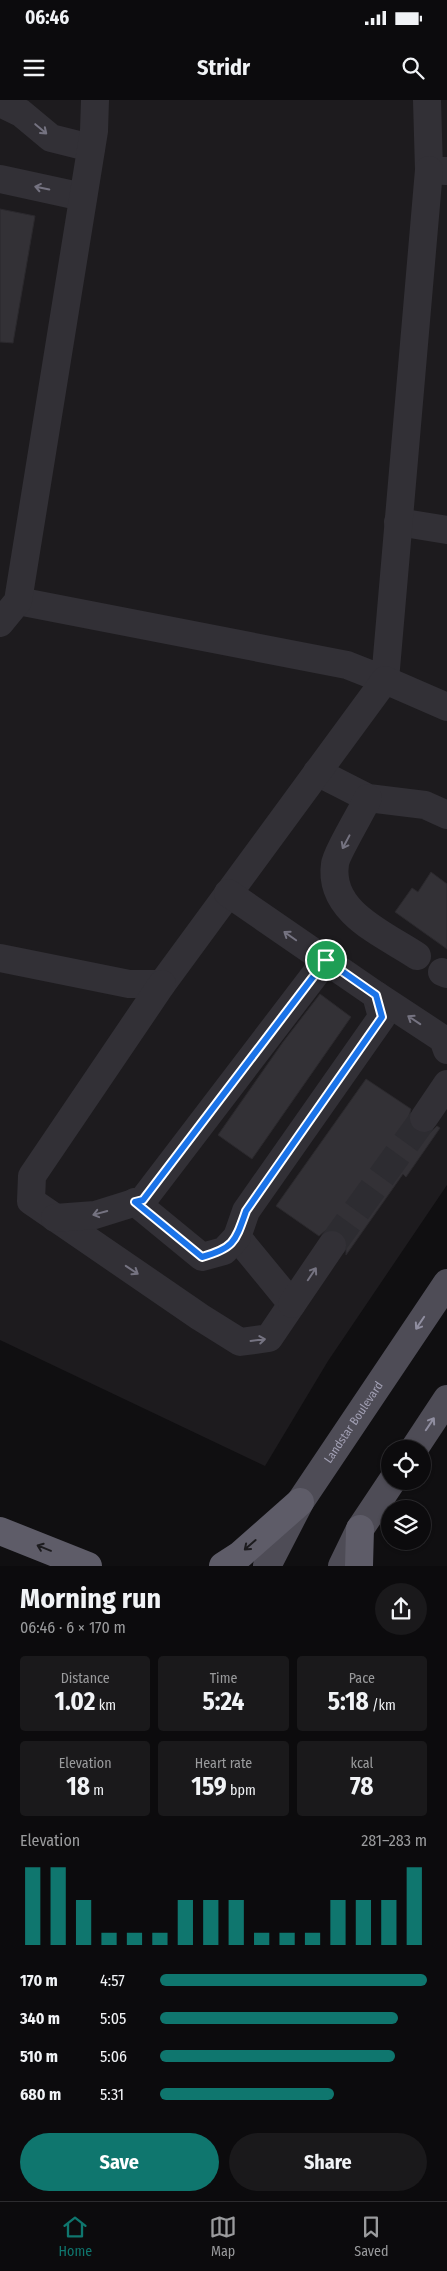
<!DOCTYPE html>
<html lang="en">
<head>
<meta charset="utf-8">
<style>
  :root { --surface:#0c0b0d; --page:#1a191b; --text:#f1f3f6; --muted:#9a9b9d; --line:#2c2b2e; --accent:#0f766e }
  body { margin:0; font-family:"Fira Sans Condensed",sans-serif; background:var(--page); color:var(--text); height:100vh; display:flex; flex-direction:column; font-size:19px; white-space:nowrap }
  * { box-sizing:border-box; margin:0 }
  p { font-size:16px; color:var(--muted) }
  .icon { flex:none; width:28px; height:28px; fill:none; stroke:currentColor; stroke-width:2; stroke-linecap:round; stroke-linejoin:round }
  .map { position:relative; height:1466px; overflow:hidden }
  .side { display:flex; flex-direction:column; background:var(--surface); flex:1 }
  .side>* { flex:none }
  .controls { position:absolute; left:381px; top:1340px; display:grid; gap:10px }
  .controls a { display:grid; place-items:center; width:50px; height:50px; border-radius:50%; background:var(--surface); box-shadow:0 1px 4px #0004,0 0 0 1px var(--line); font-size:25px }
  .pin { position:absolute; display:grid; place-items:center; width:42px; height:42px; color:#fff; margin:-21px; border:2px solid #fff; border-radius:50%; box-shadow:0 1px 5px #0007 }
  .round { display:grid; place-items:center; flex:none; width:52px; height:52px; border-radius:26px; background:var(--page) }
  .summary { display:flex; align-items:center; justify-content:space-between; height:85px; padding:0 20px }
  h1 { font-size:28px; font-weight:700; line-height:38px }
  .metrics { display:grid; grid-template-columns:repeat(3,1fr); gap:8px; height:85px; padding:5px 20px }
  .metrics div { display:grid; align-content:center; border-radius:5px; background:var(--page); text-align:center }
  .metrics b { font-size:25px; font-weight:700 }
  .metrics small { font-size:14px; font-weight:400 }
  .metrics p { font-size:14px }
  .chart { height:140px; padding:10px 20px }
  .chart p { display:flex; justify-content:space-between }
  .chart svg { width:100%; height:90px; margin-top:5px; stroke:var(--accent); stroke-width:6 }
  .button { display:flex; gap:10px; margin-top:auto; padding:10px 20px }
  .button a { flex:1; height:58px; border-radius:30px; background:var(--accent); color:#fff; font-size:20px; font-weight:700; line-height:58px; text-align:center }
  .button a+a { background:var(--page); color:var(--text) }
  ul { padding:0 20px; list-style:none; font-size:16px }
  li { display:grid; grid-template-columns:80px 60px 1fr; align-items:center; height:38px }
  li i { height:12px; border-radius:6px; background:var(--accent) }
  .status { display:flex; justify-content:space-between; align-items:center; height:35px; padding:0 25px; background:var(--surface); direction:ltr }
  .status svg { height:14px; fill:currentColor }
  header { display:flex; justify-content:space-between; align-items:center; height:65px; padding:0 20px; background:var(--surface); font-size:22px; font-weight:700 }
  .dock { display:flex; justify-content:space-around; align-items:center; height:70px; border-top:1px solid var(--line); background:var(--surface); font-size:14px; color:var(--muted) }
  .dock a { display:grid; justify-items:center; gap:2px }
  .dock .active { color:var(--accent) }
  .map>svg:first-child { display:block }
  .built { fill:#1d1b1e }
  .building { fill:#333136; stroke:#2b292d }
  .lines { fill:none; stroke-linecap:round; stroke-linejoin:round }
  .minor-tunnel { stroke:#2d2c31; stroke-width:28; stroke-dasharray:28 14; stroke-linecap:butt }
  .minor { stroke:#323036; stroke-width:28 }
  .major { stroke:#4e4c56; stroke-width:28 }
  .highway { stroke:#5e5c68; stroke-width:28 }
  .oneway { stroke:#757381 }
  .oneway2 { stroke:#908ea0 }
  .oneway3 { stroke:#1c1b1e }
  .route-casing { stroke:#fff; stroke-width:10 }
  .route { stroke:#1a73e8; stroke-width:6 }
  .labels { text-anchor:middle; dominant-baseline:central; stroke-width:4; stroke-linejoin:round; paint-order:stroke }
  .street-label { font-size:12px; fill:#a19fb3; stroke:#0b0b0c }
</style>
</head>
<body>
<div class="status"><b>06:46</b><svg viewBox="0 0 49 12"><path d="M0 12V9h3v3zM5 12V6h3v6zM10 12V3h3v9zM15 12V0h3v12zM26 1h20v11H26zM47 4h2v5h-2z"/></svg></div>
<header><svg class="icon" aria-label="menu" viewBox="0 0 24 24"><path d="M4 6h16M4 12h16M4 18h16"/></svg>Stridr<svg class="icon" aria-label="search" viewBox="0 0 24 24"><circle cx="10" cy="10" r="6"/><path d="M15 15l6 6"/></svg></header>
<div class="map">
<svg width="447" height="1466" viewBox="0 0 447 1466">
  <rect width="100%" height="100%" fill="#100f11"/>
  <polygon class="built" points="0,0 447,0 447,1085 328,1261 265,1366 0,1240"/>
  <g class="building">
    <polygon points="0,109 35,116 13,243 0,242"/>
    <polygon points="431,772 447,784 447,849 395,812 412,788 418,792"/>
    <polygon points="320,894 351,917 252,1059 218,1035 283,942"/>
    <polygon points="366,979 411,1009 409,1016 410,1024 416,1031 423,1034 431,1032 437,1026 440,1028 406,1077 403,1074 346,1155 346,1139 341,1132 333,1129 325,1131 319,1136 276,1106"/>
  </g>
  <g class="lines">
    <polyline class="minor-tunnel" points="332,1145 424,1018"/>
    <g class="minor">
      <polyline points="427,0 429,70 446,71"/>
      <polyline points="0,3 21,13 51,38 91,48"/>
      <polyline points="0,79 83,97"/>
      <polyline points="398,422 447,430"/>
      <polyline points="18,501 347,565 385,580 429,70"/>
      <polyline points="0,523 18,501 94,31 95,0"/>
      <polyline points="317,672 368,698 425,705 447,715"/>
      <path d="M368 698C362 711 336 754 335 764 328 812 384 834 417 856"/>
      <polyline points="0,858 129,884 162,884 385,580 447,607"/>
      <polyline points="442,872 447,874"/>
      <polyline points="162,884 32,1076 31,1101 200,1217 240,1242 269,1238 292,1204 237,1137 246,1111 382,917 376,895 228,793"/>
      <polyline points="376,895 443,939 447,950"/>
      <polyline points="424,1018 447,984"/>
      <polyline points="135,1102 202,1157 224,1151 237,1137"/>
      <polyline points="55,1118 95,1115 143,1100 326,860"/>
      <polyline points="292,1204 332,1145"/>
    </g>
    <g class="major">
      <polyline points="414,1349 447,1299"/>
      <path id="s1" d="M267 1466 300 1402 447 1183"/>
      <polyline points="342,1466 360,1429 392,1381"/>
    </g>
    <g class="highway">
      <polyline points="0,1431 88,1466"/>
      <polyline points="223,1466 240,1455 300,1402"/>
      <polyline points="359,1466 360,1429"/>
    </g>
  </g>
  <defs><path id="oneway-shaft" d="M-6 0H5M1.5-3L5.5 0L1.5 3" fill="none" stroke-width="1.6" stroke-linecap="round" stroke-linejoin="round" transform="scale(1.25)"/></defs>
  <g class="oneway">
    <use href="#oneway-shaft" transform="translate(41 29) rotate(40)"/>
    <use href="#oneway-shaft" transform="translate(42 88) rotate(-168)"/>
    <use href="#oneway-shaft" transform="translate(346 742) rotate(118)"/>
    <use href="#oneway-shaft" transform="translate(290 836) rotate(-145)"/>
    <use href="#oneway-shaft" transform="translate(414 920) rotate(-146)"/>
    <use href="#oneway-shaft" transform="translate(100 1113) rotate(165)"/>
    <use href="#oneway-shaft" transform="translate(132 1170) rotate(34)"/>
    <use href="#oneway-shaft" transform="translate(312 1174) rotate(-56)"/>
    <use href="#oneway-shaft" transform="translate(258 1240) rotate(-7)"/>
  </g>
  <g class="oneway2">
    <use href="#oneway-shaft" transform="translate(420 1223) rotate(124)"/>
    <use href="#oneway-shaft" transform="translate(430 1324) rotate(-56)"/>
  </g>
  <g class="oneway3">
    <use href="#oneway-shaft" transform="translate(250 1445) rotate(139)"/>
    <use href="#oneway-shaft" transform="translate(44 1448) rotate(-158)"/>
  </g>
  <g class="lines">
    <g class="route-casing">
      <path id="route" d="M326 860 376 895 382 917 246 1111C235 1142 234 1148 202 1157L135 1102 143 1100Z"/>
    </g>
    <use href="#route" class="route"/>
  </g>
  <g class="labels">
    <g class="street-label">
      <text stroke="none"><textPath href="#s1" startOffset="168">Landstar Boulevard</textPath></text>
    </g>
  </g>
</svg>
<div class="controls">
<a><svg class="icon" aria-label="locate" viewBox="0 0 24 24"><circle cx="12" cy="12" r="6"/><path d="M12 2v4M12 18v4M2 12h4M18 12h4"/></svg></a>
<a><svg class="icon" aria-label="layers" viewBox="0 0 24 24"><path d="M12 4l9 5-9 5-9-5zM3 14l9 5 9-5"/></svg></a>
</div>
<div class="pin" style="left:326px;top:860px;background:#1e9e55"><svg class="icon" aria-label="arrive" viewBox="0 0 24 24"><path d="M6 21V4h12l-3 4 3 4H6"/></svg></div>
</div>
<section class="side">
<div class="summary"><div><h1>Morning run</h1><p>06:46 · 6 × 170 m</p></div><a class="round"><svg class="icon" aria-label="share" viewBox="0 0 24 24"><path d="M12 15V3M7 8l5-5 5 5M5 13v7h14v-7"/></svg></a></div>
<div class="metrics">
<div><p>Distance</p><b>1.02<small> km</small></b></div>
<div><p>Time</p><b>5:24</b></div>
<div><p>Pace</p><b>5:18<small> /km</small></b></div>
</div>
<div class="metrics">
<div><p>Elevation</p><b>18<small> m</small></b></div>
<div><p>Heart rate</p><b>159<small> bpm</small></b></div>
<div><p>kcal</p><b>78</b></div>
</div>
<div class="chart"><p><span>Elevation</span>281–283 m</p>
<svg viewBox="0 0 160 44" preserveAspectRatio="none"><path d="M5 44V6M15 44V6M25 44V22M35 44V38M45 44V38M55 44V38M65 44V22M75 44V22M85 44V22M95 44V38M105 44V38M115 44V38M125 44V22M135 44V22M145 44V22M155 44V6"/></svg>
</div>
<ul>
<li><b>170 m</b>4:57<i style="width:100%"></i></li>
<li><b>340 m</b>5:05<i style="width:89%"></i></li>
<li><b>510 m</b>5:06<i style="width:88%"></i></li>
<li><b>680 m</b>5:31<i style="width:65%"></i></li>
</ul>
<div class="button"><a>Save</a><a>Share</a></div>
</section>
<nav class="dock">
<a class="active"><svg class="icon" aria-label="home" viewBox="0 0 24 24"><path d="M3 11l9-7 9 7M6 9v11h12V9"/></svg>Home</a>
<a><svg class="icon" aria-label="map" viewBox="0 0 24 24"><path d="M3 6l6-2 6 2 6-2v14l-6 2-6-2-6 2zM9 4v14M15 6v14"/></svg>Map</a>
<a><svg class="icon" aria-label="saved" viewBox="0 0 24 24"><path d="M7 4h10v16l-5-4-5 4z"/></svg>Saved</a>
</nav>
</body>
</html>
